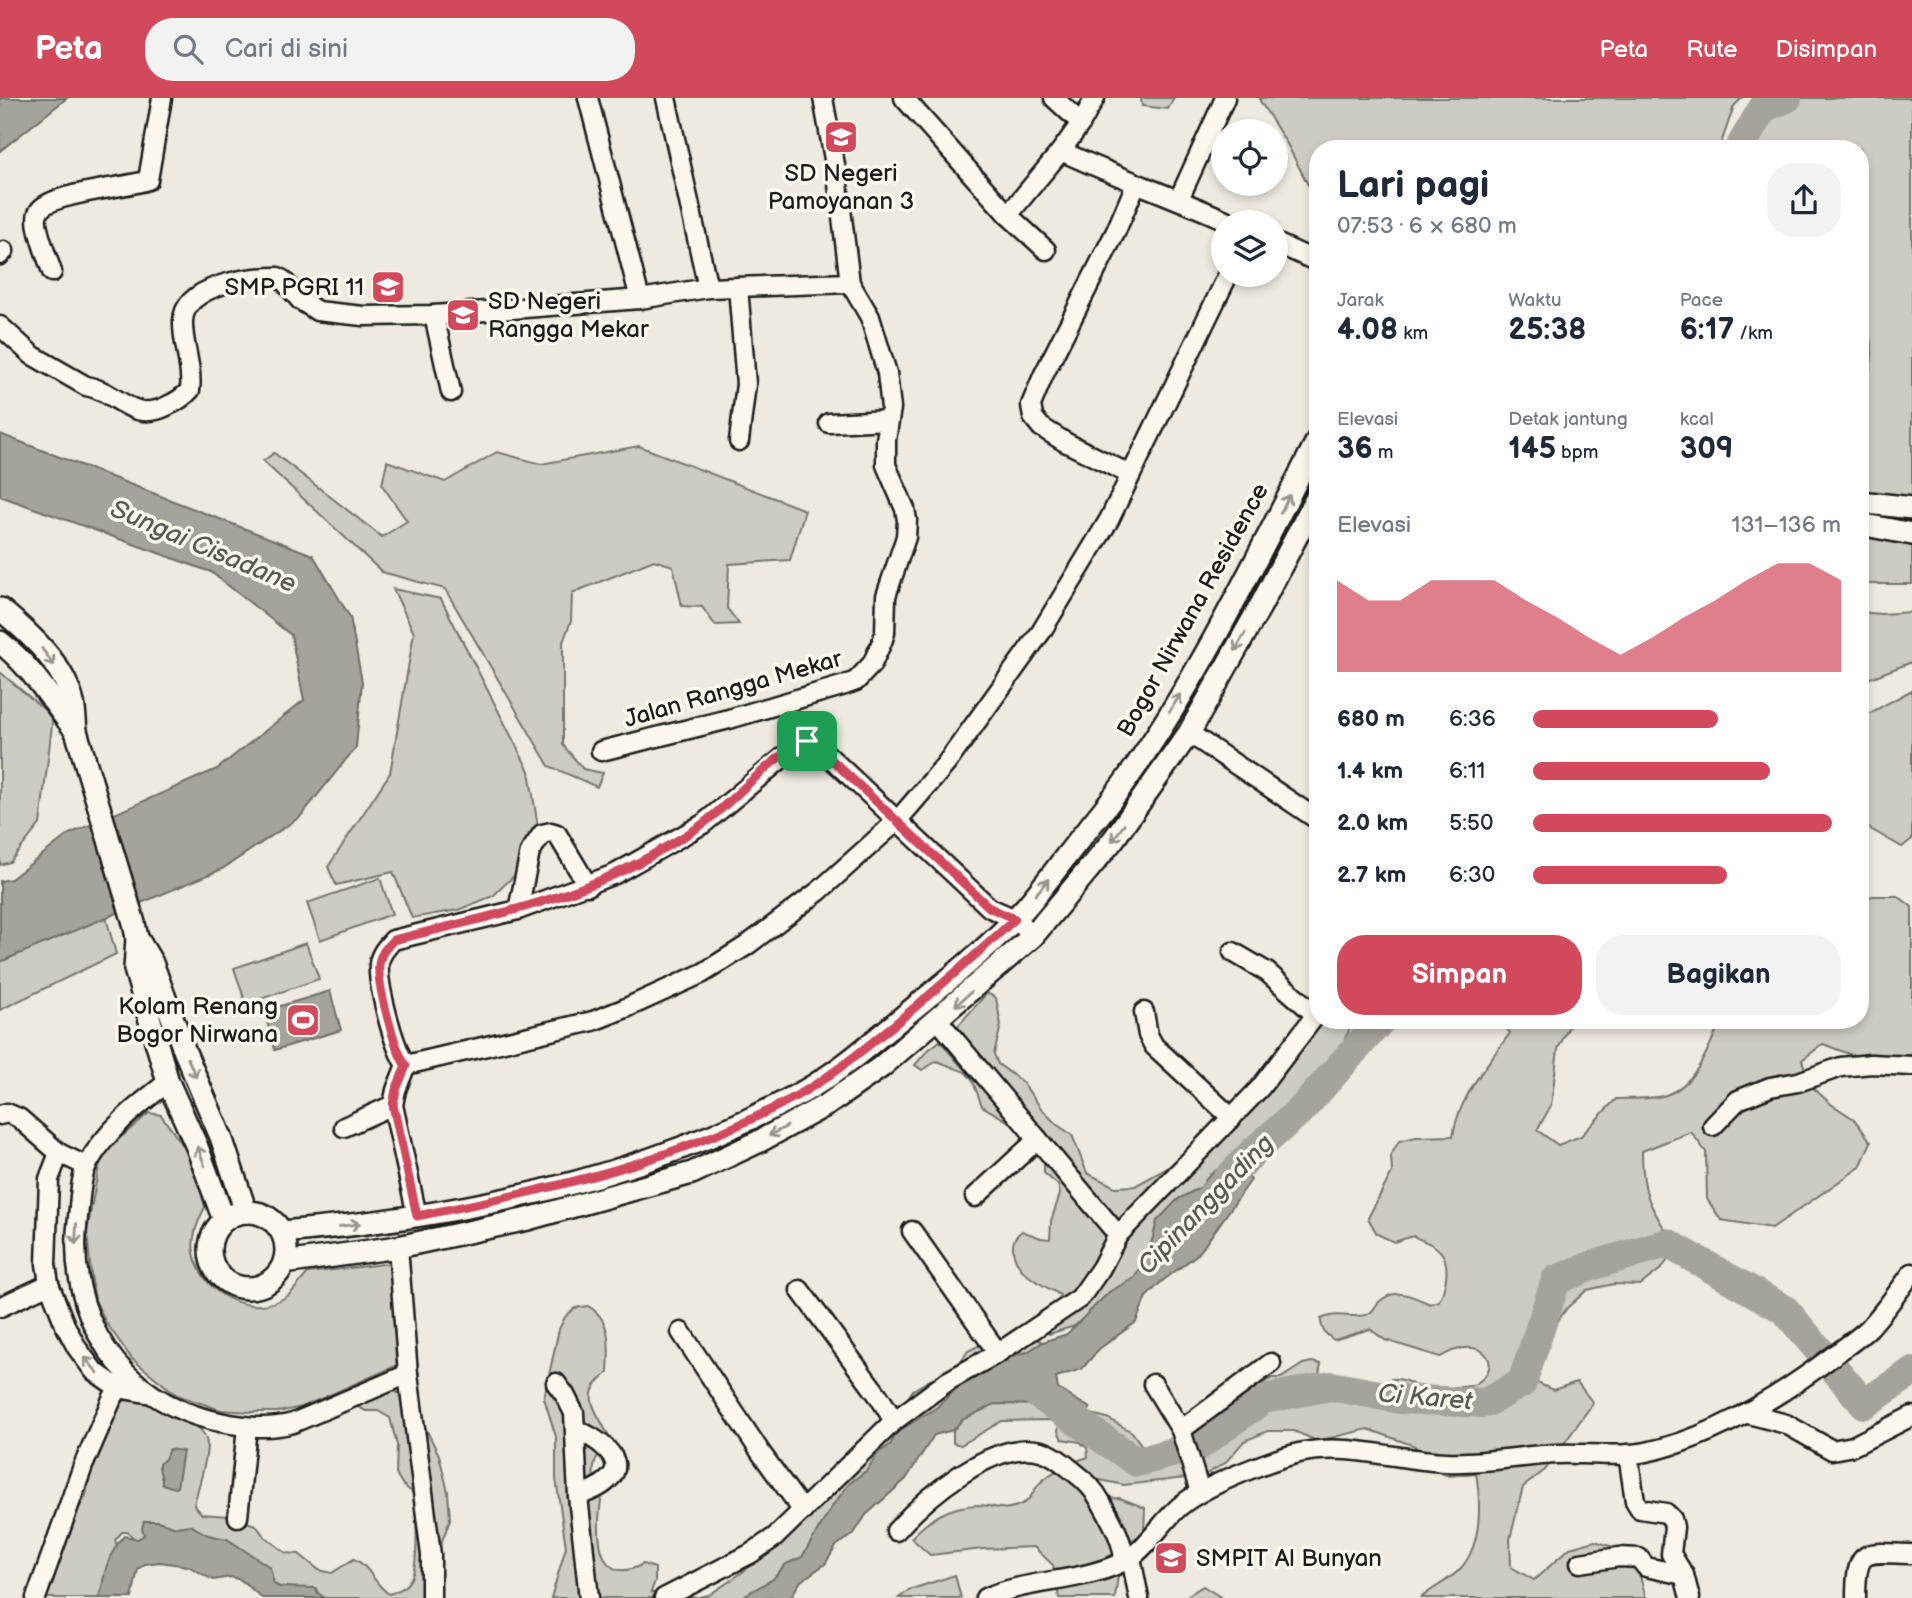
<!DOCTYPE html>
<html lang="id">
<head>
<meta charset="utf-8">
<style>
  :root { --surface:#fff; --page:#f2f2f3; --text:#1f2937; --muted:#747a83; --accent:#d1495b }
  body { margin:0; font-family:"Balsamiq Sans",sans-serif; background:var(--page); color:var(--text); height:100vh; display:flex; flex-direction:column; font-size:26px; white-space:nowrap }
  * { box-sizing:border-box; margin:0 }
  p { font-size:23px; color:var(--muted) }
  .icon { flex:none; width:38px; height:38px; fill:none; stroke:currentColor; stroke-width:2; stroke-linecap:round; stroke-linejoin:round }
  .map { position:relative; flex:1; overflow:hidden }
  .drawer { position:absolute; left:1309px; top:42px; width:560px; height:889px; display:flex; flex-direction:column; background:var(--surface); border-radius:28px; box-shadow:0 4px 10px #0003 }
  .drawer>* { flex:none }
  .tools { position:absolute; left:1211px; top:21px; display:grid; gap:14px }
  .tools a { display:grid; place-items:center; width:77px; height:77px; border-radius:50%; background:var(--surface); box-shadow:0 4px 10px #0003; font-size:35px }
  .pin { position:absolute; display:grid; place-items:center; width:60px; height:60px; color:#fff; margin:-30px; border-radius:14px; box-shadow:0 4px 10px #0006 }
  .round { display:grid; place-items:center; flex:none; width:74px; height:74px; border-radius:28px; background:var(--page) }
  .overview { display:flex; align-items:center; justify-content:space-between; height:119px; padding:0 28px }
  h1 { font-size:38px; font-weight:700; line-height:52px }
  .stats { display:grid; grid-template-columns:repeat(3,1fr); gap:10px; height:119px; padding:7px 28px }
  .stats div { display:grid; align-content:center }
  .stats b { font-size:30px; font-weight:700 }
  .stats small { font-size:19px; font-weight:400 }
  .stats p { font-size:19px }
  .chart { height:196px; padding:14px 28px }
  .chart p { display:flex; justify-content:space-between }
  .chart svg { width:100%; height:126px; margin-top:7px; fill:var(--accent); opacity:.7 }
  .button { display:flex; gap:14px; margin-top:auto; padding:14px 28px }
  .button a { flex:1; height:80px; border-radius:28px; background:var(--accent); color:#fff; font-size:28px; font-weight:700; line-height:80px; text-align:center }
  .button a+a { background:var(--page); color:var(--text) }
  ul { padding:0 28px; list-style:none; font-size:23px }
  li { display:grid; grid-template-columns:112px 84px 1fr; align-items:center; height:52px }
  li i { height:18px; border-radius:9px; background:var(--accent) }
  header { display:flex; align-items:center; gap:42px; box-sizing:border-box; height:98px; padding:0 35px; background:var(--accent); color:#fff }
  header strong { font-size:33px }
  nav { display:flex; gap:38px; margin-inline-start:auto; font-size:24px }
  .search { width:490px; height:63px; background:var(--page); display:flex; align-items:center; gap:18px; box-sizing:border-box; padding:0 24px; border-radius:28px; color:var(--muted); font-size:26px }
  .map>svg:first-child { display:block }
  .green { fill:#ceccc2; stroke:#75746f; stroke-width:2 }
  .water { fill:#a6a39d; stroke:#6f6d69; stroke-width:2 }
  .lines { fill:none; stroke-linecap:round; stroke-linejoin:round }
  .river { stroke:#a6a39d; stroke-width:30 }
  .minor-casing { stroke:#1c1c1c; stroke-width:23 }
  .tertiary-casing { stroke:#1c1c1c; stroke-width:26 }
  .minor { stroke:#fbf7ec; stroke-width:18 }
  .tertiary { stroke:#fbf7ec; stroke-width:21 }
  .oneway { stroke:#97948e }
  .route-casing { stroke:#fff; stroke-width:14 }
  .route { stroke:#d1495b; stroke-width:9 }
  .labels { text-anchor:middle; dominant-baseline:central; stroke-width:7; stroke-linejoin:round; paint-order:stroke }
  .poi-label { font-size:24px; fill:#1c1c1c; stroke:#fbf7ec; text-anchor:end }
  .street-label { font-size:24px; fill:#1c1c1c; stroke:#fbf7ec }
  .water-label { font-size:26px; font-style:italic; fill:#5a5956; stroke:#fbf7ec }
</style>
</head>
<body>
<header>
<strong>Peta</strong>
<div class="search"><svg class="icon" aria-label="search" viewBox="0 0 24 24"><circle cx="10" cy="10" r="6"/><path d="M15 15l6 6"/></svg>Cari di sini</div>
<nav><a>Peta</a><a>Rute</a><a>Disimpan</a></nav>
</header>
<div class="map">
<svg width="1912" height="1500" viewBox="0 0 1912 1500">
  <rect width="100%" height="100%" fill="#eeeadf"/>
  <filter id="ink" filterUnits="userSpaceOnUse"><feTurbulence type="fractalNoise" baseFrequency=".0143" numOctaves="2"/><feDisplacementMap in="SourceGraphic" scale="14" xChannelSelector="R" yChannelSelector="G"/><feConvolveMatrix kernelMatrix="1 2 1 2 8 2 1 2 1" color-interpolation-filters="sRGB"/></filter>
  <g filter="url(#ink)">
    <g class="green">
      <polygon points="1141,0 1174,0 1168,11 1142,8"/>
      <polygon points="1260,0 1742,0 1734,8 1719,51 1318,51 1318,106 1287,46 1260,3"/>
      <polygon points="1789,0 1912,0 1912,486 1860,486 1860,51 1750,51 1785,1"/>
      <polygon points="639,348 805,412 790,462 729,466 727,510 739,526 715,527 702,509 682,508 673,468 654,462 572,495 571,523 563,544 563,647 583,671 603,675 597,689 549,668 445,491 382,474 263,363 274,355 382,439 407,423 382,387 387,363 445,384 497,354 541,366"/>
      <polygon points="393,491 441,501 529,673 538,729 521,771 493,798 458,812 412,820 393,774 336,787 328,769 390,675 414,535"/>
      <polygon points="1860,514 1881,516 1912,514 1912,564 1860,584"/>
      <polygon points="0,574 53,619 40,726 10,764 0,767"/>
      <polygon points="1912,592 1912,741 1902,749 1860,725 1860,622 1868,616"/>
      <polygon points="380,780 392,816 320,842 307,805"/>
      <path d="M1873 798H1898L1912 809V957L1870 964 1823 946 1802 962 1811 988 1831 1006 1854 1021 1871 1044 1860 1069 1772 1130 1721 1122 1707 1101 1706 1054 1691 1034 1642 1053C1642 1101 1652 1111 1677 1150L1661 1171 1640 1187 1614 1186 1587 1192 1567 1210 1535 1255 1528 1281 1553 1292 1577 1284 1593 1305 1545 1372 1523 1389 1510 1441 1511 1469 1534 1482 1570 1450 1595 1443 1620 1451 1638 1471 1646 1500H1421C1433 1489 1451 1482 1461 1470 1482 1446 1481 1405 1476 1375L1449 1378 1425 1369 1415 1348 1368 1331 1317 1343 1294 1333H1268L1244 1343 1225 1365 1203 1378 1124 1387 1100 1382 1075 1383 1095 1401 1120 1400 1145 1410 1144 1436 1122 1447 1115 1500H1059L1053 1467 1034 1449 983 1451 930 1457 911 1440C929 1421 949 1408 977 1407 999 1407 1000 1416 1024 1405 1032 1401 1034 1390 1041 1384 1053 1373 1073 1364 1088 1359L1087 1350 1080 1344 1062 1341 1058 1333 1059 1325 1049 1322 1002 1323 961 1347 953 1345V1323L984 1304 1020 1298 1107 1320 1132 1334 1142 1348 1178 1347 1186 1345 1244 1309 1265 1284 1272 1280H1281L1303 1266 1312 1264 1321 1266 1319 1276 1304 1286 1301 1295 1318 1302 1334 1294 1362 1302C1383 1277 1400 1273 1425 1296L1423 1299C1433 1296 1444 1291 1455 1289 1463 1288 1470 1290 1477 1285 1504 1266 1483 1242 1456 1252 1450 1253 1445 1257 1440 1259L1385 1242 1370 1231 1334 1242C1325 1236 1321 1232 1321 1221 1336 1213 1351 1221 1366 1217 1373 1215 1374 1210 1378 1205 1394 1188 1412 1198 1430 1206L1439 1203C1446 1189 1452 1163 1438 1151 1432 1145 1420 1142 1413 1138L1394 1144 1377 1136 1368 1120 1392 1074 1391 1057 1399 1043 1416 1039 1453 1038C1458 1000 1488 966 1510 935L1500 922H1572L1558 951 1551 1008 1537 1032 1558 1047 1581 1038 1616 1001C1631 1000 1652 1002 1666 997 1697 986 1709 949 1721 922H1860V801Z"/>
      <polygon points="105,816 116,856 0,912 0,861"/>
      <polygon points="306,845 319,881 246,906 234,870"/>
      <path d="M987 895 996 900 1001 927 994 956 998 966 1022 984 1041 1010 1056 1026 1072 1037 1087 1075 1115 1089 1135 1088 1164 1072 1206 1042 1318 922H1354L1341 949 1303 1010 1282 1031 1248 1045 1209 1090 1166 1151 1094 1222 1049 1236V1218L1059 1206 1060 1197C1050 1191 1039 1186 1030 1179 1016 1169 1004 1145 1022 1133L1041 1140 1050 1141 1051 1123 1060 1096 1058 1087 1044 1075V1056L1035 1039 982 1008 972 981 965 974 937 963 922 972 915 967 927 953 940 943 960 967 979 970 984 964 973 949 958 939 956 930Z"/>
      <path d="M149 1015 161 1017 191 1059 205 1109C198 1123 191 1139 194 1155 202 1196 249 1221 286 1199 294 1194 301 1182 308 1175L392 1165 401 1260 398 1267 302 1309 278 1314H251L221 1312 177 1297 132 1261 105 1223 95 1202 91 1177 87 1134 99 1067 112 1047Z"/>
      <path d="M588 1208C613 1222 609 1250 608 1275 584 1293 590 1304 603 1327 604 1330 607 1333 608 1337 610 1348 601 1353 596 1361 593 1369 593 1375 594 1383L603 1392C596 1422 592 1494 643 1466L655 1470V1483L651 1494 658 1497 671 1494 695 1500 709 1497 743 1474 898 1315 913 1292 959 1265 968 1253 980 1247 1020 1239H1032L1043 1244 1027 1263 939 1318 803 1470 757 1500H551L566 1449 556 1381V1339L544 1300 559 1231 565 1219 575 1210Z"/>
      <path d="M392 1292 411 1301 439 1357 448 1394 450 1422 440 1448 436 1472 435 1500H319L273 1491 137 1444 128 1434H122L115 1442 117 1448 106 1500H46L63 1455 65 1435 86 1398 92 1363 112 1313 124 1303 136 1299C155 1306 207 1322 207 1347 207 1364 198 1389 194 1407L202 1416 228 1418 256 1427 264 1438 286 1455 299 1456 319 1472 332 1475 354 1461C372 1470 372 1484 389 1496 398 1493 406 1490 411 1480 419 1465 417 1412 413 1395L403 1387 396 1376 397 1347 390 1320 378 1313H366L354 1307Z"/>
      <polygon points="955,1477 961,1500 899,1500 909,1492"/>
      <polygon points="1203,1488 1222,1500 1184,1500"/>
    </g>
    <g class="water">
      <polygon points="0,0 67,0 0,53"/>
      <path d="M1860 216C1875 242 1877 267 1860 294Z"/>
      <polygon points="0,336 313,457 350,519 362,584 356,649 300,719 222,771 0,864 0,783 11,781 69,736 217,671 304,602 291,537 211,474 0,398"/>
      <polygon points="330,893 341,932 275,952 264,913"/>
      <polygon points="1230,1063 1251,1082 1199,1155 1161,1184 1146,1199 1136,1224 1099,1251 1082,1271 1056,1279 1058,1291 1090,1310 1082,1323 1046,1307 995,1306 962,1322 953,1332 934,1337 906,1381 866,1417 853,1437 837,1447 825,1466 801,1483 790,1500 740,1500 773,1481 786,1466 802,1459 833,1407 850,1385 867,1372 878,1355 890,1347 897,1334 936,1310 963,1284 1007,1259 1027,1254 1043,1244 1067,1236 1109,1194 1134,1180 1148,1158 1157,1123 1178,1101 1201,1089 1209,1077"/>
      <path d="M169 1351 183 1353 177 1389 175 1390 162 1386C163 1378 158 1373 159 1366L165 1361Z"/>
      <path d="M144 1423H158L176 1429 190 1427 208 1437 227 1441 270 1469 274 1486 280 1489 316 1490 318 1495 325 1500H262L241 1482 231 1479 213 1482 188 1468 160 1464 145 1466 138 1471 132 1500H98C103 1493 102 1486 104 1478 106 1467 116 1444 125 1438L138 1441 144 1437 142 1430Z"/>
    </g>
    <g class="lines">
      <g class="river">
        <polyline points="1739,51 1763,10 1787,0"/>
        <polyline points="1211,1099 1252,1055 1303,1010 1381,922"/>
        <polyline points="1036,1295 1137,1364 1198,1348 1263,1301 1331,1288 1400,1301 1485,1305 1522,1285 1556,1182 1594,1167 1667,1145 1785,1212 1864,1306 1912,1274"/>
      </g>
      <g class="minor-casing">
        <g id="minor">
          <polyline points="588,0 640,201"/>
          <polyline points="666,0 708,190"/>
          <path d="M904 0 1008 117 1061 53C1117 79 1174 99 1230 124"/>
          <polyline points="1054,0 1081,25 1095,0"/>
          <polyline points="1061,53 1081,25"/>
          <polyline points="1179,101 1225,0"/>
          <polyline points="1008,117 1046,152"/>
          <polyline points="1276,145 1318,164"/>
          <polyline points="0,157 4,153"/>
          <path d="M52 174C48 161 33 126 38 115 46 94 128 90 148 82L162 0"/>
          <polyline points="738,189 746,286 739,343"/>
          <polyline points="434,217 451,294"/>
          <path d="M0 228 32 257 86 288C118 293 131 326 167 308 176 304 184 299 190 292 193 269 182 246 183 223 184 187 251 178 278 179L283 182 300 202 317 213 363 218 434 217 640 201 708 190 850 185"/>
          <polyline points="829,325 889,322"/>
          <polyline points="1129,376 1065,344 1041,329 1033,319 1031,307 1043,278 1116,133 1136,86"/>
          <polyline points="1189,635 1318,722"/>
          <polyline points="601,653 729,621 845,587 856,583 872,566 882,544 885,535 886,498 906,439 907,422 905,411 886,367 886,342 891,310 887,275 870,219 850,185 837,78 823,0"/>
          <polyline points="518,812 530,754 542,736 551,734 557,736 588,788"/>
          <polyline points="1233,854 1267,874 1316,917"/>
          <polyline points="1144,914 1148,937 1154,948 1232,1020"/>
          <polyline points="938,922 1118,1137"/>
          <polyline points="406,967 593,923 626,910 703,875 746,848 819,793 897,723 946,666 1041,534 1109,422 1228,177"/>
          <path d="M406 967C394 950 377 887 379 866 380 856 386 850 393 842L518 812 615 776 703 726 799 646 807 644 819 649 990 810 1015 821 1033 838"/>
          <path d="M168 984C138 1007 106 1032 87 1067 80 1081 80 1103 78 1119 65 1218 120 1304 220 1324 245 1329 268 1332 293 1325L408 1276"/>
          <polyline points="393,1007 417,1118"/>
          <polyline points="0,1017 7,1015 19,1020 59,1055 86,1068"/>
          <polyline points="1713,1028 1738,1002 1770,989 1798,984 1841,969 1871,966 1912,968"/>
          <polyline points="344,1029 393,1007 396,992 406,967"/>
          <polyline points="59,1055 49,1081 46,1166 49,1186 65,1227 77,1250 94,1273 118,1290 146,1295"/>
          <polyline points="975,1099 1038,1041"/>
          <polyline points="912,1133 998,1255"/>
          <polyline points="398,1149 408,1276 431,1457 431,1500"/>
          <polyline points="800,1192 880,1300 894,1323"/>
          <polyline points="0,1209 49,1186"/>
          <polyline points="681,1234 761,1355 803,1413"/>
          <polyline points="556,1285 565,1297 574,1315 578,1398 589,1500"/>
          <polyline points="1153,1286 1181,1332"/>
          <polyline points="1745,1315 1786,1326 1832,1352 1853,1348 1912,1318"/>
          <path d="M576 1332C594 1338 631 1362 608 1382 600 1390 588 1394 578 1398"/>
          <polyline points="1628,1356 1635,1403 1640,1411 1666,1415 1672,1421 1674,1429 1671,1456 1684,1477 1690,1500"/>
          <polyline points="1200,1394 1181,1332 1271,1265"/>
          <polyline points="238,1419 247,1329"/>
          <path d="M896 1433C925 1400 993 1341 1041 1353 1053 1356 1063 1365 1073 1373 1085 1382 1094 1391 1101 1404 1111 1422 1124 1443 1124 1464"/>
          <polyline points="1131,1460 1139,1500"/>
          <polyline points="1580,1465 1619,1459 1639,1460 1646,1469 1684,1477"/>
          <polyline points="36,1500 83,1368 112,1301 125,1280"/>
          <polyline points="664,1500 750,1456 775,1439 894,1323 948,1283 998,1255 1080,1200 1101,1170 1118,1137 1260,990 1318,914"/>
          <path d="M985 1500C1029 1481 1079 1485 1123 1464 1143 1455 1161 1425 1179 1409 1203 1388 1267 1363 1299 1355 1347 1344 1397 1362 1445 1364 1483 1366 1519 1358 1556 1356 1585 1354 1617 1360 1646 1354 1711 1341 1780 1298 1833 1258 1845 1249 1859 1240 1870 1229 1885 1212 1899 1193 1912 1175"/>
          <path d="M1856 1500C1856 1447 1866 1455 1912 1456"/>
        </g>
      </g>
      <g class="tertiary-casing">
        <g id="tertiary">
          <polyline points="1860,404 1912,410"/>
          <polyline points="1860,426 1912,436"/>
          <path d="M0 511C30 536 64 566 73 605 75 614 75 624 76 633L134 825 137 840 135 871 168 984 197 1049 224 1122"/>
          <path d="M0 544C32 569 51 602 76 633"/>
          <polyline points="137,840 152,865 185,954 221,1039 246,1114"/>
          <circle cx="248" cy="1152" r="38"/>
          <path d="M282 1134C461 1119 645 1081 803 994 837 975 868 948 898 923 937 891 978 859 1013 823 1034 802 1052 776 1071 752 1089 729 1109 706 1127 681 1202 575 1258 457 1318 341"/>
          <polyline points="284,1165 398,1149 528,1121 692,1075 758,1044 828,1006 881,969 1033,838 1113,742 1189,635 1261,507 1318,397"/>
        </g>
      </g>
      <use href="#minor" class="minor"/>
      <use href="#tertiary" class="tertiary"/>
    </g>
    <defs><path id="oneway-shaft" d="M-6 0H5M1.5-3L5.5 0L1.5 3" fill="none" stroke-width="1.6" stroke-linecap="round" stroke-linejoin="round" transform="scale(1.75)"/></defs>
    <g class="oneway">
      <use href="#oneway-shaft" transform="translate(1285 406) rotate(-63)"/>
      <use href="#oneway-shaft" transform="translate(1240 544) rotate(119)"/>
      <use href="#oneway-shaft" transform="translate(48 559) rotate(54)"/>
      <use href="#oneway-shaft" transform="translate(1175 605) rotate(-58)"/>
      <use href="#oneway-shaft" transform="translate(1118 735) rotate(126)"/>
      <use href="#oneway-shaft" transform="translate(1042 789) rotate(-51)"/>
      <use href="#oneway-shaft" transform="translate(963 901) rotate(139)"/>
      <use href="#oneway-shaft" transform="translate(192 970) rotate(67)"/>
      <use href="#oneway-shaft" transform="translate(778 1033) rotate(152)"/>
      <use href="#oneway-shaft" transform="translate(201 1058) rotate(-111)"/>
      <use href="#oneway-shaft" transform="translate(350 1127) rotate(-8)"/>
      <use href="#oneway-shaft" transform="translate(76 1136) rotate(93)"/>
      <use href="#oneway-shaft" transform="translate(91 1267) rotate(-132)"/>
    </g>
  </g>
  <g class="lines" filter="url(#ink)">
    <g class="route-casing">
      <path id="route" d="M807 643 818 649 990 810 1015 821C976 857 936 892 895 926 866 949 837 974 805 993 689 1061 549 1092 417 1118L393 1007 396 992 406 968C394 950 377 887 379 866 380 856 386 850 393 842 480 821 570 803 649 759 667 748 687 738 704 725 730 706 779 651 807 643Z"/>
    </g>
    <use href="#route" class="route"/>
  </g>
  <defs>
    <g id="school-square" transform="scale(1.75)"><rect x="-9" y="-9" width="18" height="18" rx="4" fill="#d1495b" stroke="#fbf7ec"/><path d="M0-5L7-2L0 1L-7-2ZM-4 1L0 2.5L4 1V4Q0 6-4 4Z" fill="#fff"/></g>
    <g id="stadium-square" transform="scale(1.75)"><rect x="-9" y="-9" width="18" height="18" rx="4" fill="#d1495b" stroke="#fbf7ec"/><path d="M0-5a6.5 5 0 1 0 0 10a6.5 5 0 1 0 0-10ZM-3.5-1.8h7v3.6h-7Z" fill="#fff"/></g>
  </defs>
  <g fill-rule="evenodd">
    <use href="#school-square" x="841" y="39"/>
    <use href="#school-square" x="388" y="189"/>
    <use href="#school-square" x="463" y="217"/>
    <use href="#stadium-square" x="303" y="922"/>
    <use href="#school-square" x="1171" y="1460"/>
  </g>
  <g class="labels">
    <g class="poi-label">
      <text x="841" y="75" text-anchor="middle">SD Negeri<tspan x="841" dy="28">Pamoyanan 3</tspan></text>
      <text x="364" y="189">SMP PGRI 11</text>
      <text x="488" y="203" text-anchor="start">SD Negeri<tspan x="488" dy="28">Rangga Mekar</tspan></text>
      <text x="278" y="908">Kolam Renang<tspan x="278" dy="28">Bogor Nirwana</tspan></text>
      <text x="1196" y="1460" text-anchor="start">SMPIT Al Bunyan</text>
    </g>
    <g class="street-label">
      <text transform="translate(1193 512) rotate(-61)">Bogor Nirwana Residence</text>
      <text transform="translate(733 591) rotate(-16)">Jalan Rangga Mekar</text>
    </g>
    <g class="water-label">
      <text transform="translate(203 449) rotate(23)">Sungai Cisadane</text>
      <text transform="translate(1206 1107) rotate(-46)">Cipinanggading</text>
      <text transform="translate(1425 1300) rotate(5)">Ci Karet</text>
    </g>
  </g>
</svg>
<div class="tools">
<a><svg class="icon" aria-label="locate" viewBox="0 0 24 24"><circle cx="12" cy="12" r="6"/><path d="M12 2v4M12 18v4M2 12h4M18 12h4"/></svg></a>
<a><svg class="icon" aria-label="layers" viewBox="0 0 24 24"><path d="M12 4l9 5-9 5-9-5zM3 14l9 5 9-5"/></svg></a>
</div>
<div class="pin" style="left:807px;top:643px;background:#1e9e55"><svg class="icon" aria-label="arrive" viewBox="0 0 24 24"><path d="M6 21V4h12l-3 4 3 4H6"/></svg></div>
<section class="drawer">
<div class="overview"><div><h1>Lari pagi</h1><p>07:53 · 6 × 680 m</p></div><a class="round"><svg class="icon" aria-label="share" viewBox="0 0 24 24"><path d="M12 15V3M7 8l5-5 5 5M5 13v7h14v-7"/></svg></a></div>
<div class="stats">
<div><p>Jarak</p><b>4.08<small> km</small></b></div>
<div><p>Waktu</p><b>25:38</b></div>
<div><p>Pace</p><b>6:17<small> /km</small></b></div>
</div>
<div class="stats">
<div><p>Elevasi</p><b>36<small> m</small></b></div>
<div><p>Detak jantung</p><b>145<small> bpm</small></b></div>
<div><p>kcal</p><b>309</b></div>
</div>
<div class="chart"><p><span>Elevasi</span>131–136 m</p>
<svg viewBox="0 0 160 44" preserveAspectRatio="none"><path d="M0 44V12L10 19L20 19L30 12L40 12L50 12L60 19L70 25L80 32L90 38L100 32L110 25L120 19L130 12L140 6L150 6L160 12V44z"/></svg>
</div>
<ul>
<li><b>680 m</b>6:36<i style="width:60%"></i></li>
<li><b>1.4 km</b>6:11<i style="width:77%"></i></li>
<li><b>2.0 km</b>5:50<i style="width:97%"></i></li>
<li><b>2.7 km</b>6:30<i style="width:63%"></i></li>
</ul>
<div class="button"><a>Simpan</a><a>Bagikan</a></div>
</section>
</div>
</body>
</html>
